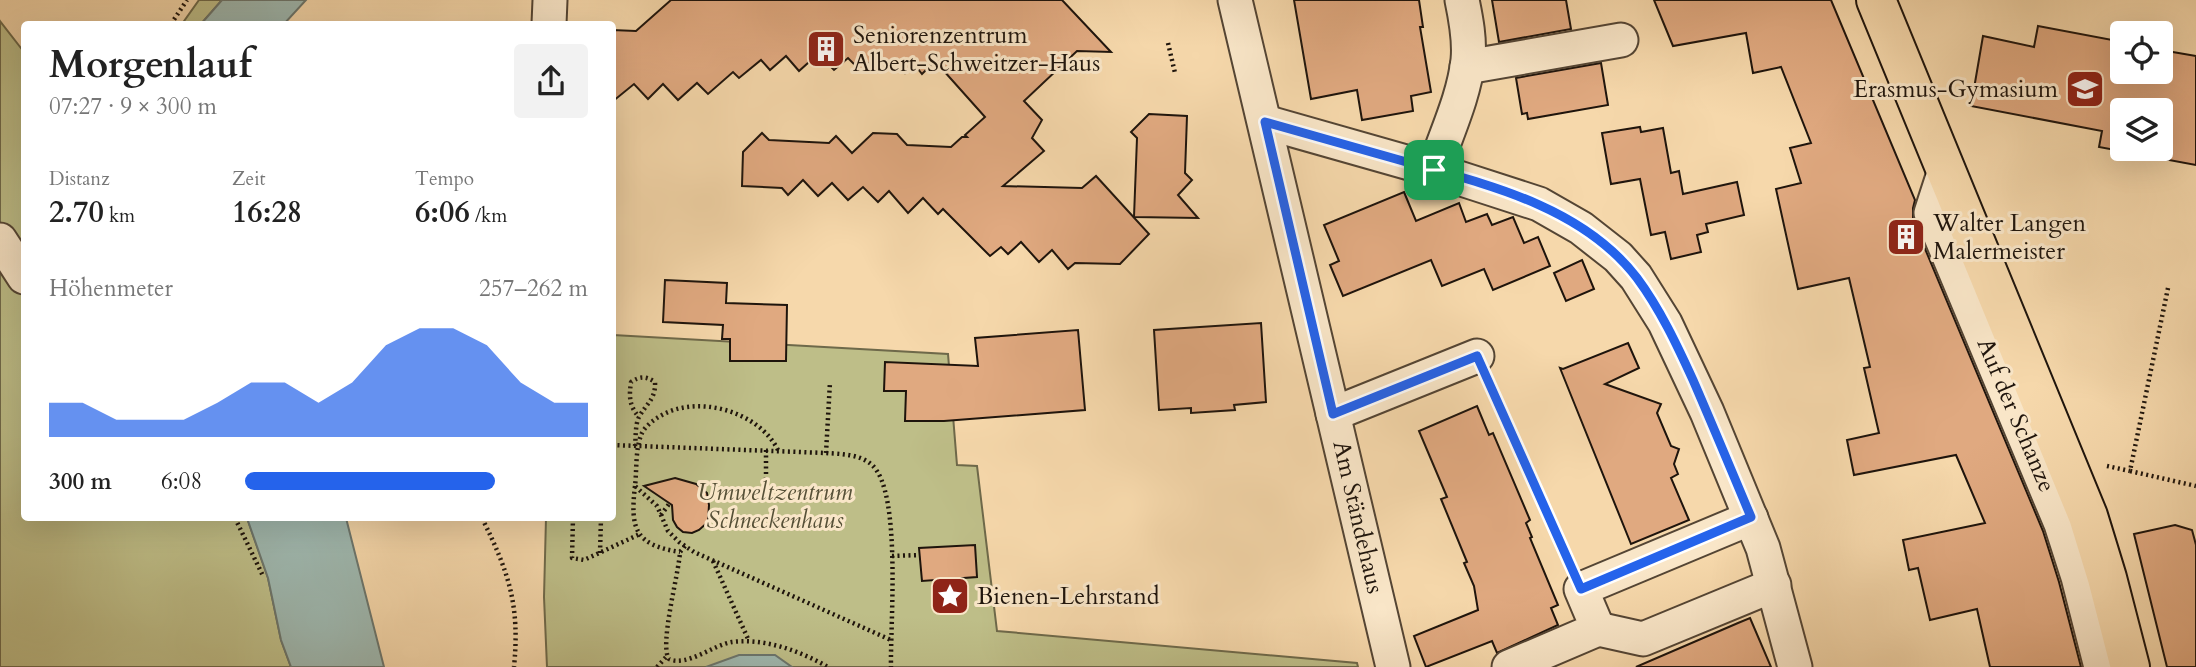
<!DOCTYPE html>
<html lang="de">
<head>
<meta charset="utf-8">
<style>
  :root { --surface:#fff; --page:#f2f2f2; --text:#222; --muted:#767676; --accent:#2563eb }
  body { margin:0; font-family:Cardo,serif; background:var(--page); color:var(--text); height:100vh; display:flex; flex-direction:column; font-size:26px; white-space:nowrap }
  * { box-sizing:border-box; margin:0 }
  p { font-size:23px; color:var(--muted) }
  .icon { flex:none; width:38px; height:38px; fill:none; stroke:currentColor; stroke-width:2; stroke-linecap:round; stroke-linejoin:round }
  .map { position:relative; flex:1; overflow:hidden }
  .side { position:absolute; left:21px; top:21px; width:595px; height:500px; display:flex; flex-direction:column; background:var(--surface); border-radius:7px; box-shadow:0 7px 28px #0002 }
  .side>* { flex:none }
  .fabs { position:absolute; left:2110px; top:21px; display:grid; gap:14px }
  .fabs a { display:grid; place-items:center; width:63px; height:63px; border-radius:7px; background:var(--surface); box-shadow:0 7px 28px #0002; font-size:35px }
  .pin { position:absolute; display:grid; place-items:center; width:60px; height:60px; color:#fff; margin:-30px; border-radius:14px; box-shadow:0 4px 10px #0006 }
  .round { display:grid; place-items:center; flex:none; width:74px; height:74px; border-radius:7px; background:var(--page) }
  .overview { display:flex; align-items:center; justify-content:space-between; height:119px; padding:0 28px }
  h1 { font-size:38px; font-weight:800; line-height:52px }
  .figures { display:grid; grid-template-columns:repeat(3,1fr); gap:10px; height:119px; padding:7px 28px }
  .figures div { display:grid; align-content:center }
  .figures b { font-size:30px; font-weight:800 }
  .figures small { font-size:19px; font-weight:400 }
  .figures p { font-size:19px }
  .chart { height:196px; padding:14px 28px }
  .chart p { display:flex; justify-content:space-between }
  .chart svg { width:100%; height:126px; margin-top:7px; fill:var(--accent); opacity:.7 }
  ul { padding:0 28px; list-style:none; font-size:23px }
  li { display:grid; grid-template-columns:112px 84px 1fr; align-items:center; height:52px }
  li i { height:18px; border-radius:9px; background:var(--accent) }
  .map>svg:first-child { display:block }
  .green { fill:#bebe88; stroke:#6e694a; stroke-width:2 }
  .water { fill:#9eb8b0; stroke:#6b766e; stroke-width:2 }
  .building { fill:#e0a980; stroke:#1e140c; stroke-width:2; fill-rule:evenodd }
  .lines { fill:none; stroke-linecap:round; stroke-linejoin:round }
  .minor-casing { stroke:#544534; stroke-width:37 }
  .major-casing { stroke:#1e140c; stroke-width:42 }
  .path { stroke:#1e140c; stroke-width:4.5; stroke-dasharray:2 3.5; stroke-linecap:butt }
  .minor { stroke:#f9e6c8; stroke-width:33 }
  .major { stroke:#f6d8ab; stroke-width:38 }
  .route-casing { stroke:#fff; stroke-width:14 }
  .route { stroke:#2563eb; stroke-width:9 }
  .labels { text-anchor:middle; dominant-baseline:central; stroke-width:6; stroke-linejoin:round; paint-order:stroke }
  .poi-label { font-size:24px; fill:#1e140c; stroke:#f9e6c8; text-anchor:start }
  .street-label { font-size:24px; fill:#1e140c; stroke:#f9e6c8 }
  .park-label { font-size:24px; font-style:italic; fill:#565037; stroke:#f9e6c8 }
</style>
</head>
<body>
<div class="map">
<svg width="2196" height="667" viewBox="0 0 2196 667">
  <rect width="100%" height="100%" fill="#f6d8ab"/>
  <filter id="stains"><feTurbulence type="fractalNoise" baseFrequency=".00286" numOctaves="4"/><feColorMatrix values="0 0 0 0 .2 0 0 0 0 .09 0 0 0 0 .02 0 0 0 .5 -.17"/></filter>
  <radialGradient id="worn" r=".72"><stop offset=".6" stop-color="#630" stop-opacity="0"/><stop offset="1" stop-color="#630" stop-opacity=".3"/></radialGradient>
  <g class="green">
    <polygon points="199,0 222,0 201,24 182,24"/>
    <polygon points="0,21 24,52 24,518 247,518 268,578 281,640 291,667 0,667"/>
    <polygon points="613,335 948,354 957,465 977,466 997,631 1357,663 1358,667 547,667 544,597 546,518 612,518"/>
  </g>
  <g class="water">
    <polygon points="222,0 306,0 284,24 201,24"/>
    <polygon points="247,518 346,518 384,667 291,667 281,640 268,578"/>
    <polygon points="739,655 775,655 792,667 706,667"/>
  </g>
  <g class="building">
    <polygon points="671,0 1062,0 1111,52 1077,51 1024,101 1042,120 1032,138 1044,151 1003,186 1082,188 1096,176 1149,234 1120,264 1075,263 1068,269 1052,250 1039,262 1021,242 1008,254 1001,247 990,256 943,209 938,214 923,198 908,213 889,191 878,202 863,187 848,200 832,183 818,196 803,180 788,195 782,188 742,186 743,152 762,133 769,140 829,143 836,136 852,153 873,133 897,134 907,145 951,147 962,137 967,137 965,135 985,117 935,61 922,74 914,64 905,73 892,60 878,72 869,63 861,71 848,58 834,70 818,54 799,71 786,56 770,70 761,60 739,78 733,72 708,94 697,83 678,100 663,84 648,99 634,84 612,102 612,30 636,31"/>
    <polygon points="1294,0 1419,0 1423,27 1420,27 1431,92 1411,96 1413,111 1362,120 1357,90 1311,99"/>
    <polygon points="1492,0 1566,0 1571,29 1499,42"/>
    <polygon points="1654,0 1831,0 1915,200 1913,208 1913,220 2043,531 2059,582 2081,667 1990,667 1977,609 1930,620 1918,568 1909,570 1903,540 1985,523 1956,455 1854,475 1847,440 1879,433 1864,368 1870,367 1849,278 1798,289 1776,189 1801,183 1790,148 1811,143 1781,67 1753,73 1746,33 1673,46"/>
    <path d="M2038 26 2123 42V72H2161V50L2196 56V165L2099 147 2102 131 1971 106 1983 36 2034 47ZM2123 110H2161V149H2123Z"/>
    <polygon points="1601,63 1608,105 1528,119 1527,113 1522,114 1516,78"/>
    <polygon points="1149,114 1187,116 1185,173 1192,180 1178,195 1198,218 1134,217 1137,138 1131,132"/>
    <polygon points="1640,127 1641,132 1663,128 1671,173 1679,171 1683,194 1737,182 1744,215 1706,224 1708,232 1697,235 1701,252 1671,259 1665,232 1651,235 1640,179 1611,184 1602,133"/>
    <polygon points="1404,192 1416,221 1459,203 1466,222 1487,214 1492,225 1513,217 1524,243 1538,237 1550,266 1493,290 1484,269 1442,286 1431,260 1343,296 1330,265 1339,261 1324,225"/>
    <polygon points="1582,260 1594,289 1566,301 1554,273"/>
    <polygon points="665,280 727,283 726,303 787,305 786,361 730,361 730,339 722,339 723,325 663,322"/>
    <polygon points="1261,323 1266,402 1234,405 1235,410 1191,413 1191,408 1159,410 1154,330"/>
    <polygon points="1078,330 1085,410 944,421 905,421 906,391 884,391 885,362 978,366 975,338"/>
    <polygon points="1628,343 1639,368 1605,384 1661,404 1657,413 1671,446 1679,449 1674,464 1678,474 1671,478 1689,520 1631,544 1560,368 1563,369"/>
    <polygon points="1477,406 1489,435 1493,433 1530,520 1526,523 1532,537 1530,538 1558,605 1551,608 1558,625 1497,653 1492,641 1426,667 1414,636 1478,610 1474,586 1464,563 1467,562 1441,499 1447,497 1419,431"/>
    <polygon points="675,478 696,484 707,493 709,505 708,522 699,530 692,533 683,532 677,527 673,520 672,505 644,486"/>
    <polygon points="2175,525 2192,530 2196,545 2196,667 2167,667 2134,534"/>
    <polygon points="975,545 977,577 922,581 919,548"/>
    <polygon points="1750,618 1771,667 1636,667 1738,623"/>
  </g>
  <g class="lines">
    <g class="minor-casing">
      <g id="minor">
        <polyline points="1235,0 1393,667"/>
        <polyline points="549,24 550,0"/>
        <polyline points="1467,67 1621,40"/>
        <polyline points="1265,122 1434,170 1539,204 1581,228 1618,257 1636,277 1665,323 1707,412 1763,548 1795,667"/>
        <polyline points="1946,167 1931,213 2061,524 2078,577 2101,667"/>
        <path d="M1434 170C1446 134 1464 97 1468 60 1470 40 1466 19 1462 0"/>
        <polyline points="0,240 24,277"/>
        <polyline points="1333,414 1477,356"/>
        <polyline points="1598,629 1643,639 1774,585"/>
        <polyline points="1509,667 1598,629 1581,589 1751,518"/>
      </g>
    </g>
    <g class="major-casing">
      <polyline id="major" points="1876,0 2088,516 2107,578 2130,667"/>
    </g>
    <g class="path">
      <polyline points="171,24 187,0"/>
      <polyline points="1168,43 1175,73"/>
      <polyline points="2168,288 2130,471 2196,486"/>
      <polyline points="1490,385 1568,559"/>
      <path d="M612 445 826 453C841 454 860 454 872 465 902 492 890 625 891 667"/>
      <path d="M635 446C636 437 635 425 639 417 646 404 656 399 655 382 646 376 640 376 631 382 629 396 629 406 639 417"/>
      <polyline points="766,450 766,488"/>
      <path d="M778 450C758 410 694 393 657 418 651 422 645 427 642 433 635 448 637 470 635 486L657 506 668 531 679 542 694 552 891 640"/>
      <polyline points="826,453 830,382"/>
      <polyline points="2107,466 2130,471"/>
      <path d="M635 486C630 529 635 545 680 552"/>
      <polyline points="661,515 669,504"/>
      <polyline points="235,518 263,576"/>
      <path d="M482 518C509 573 520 605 514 667"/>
      <polyline points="573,518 572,558 584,560 640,534"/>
      <path d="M685 546 680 552C679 573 659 645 669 659 687 667 713 645 732 642 765 638 800 651 828 667"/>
      <polyline points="600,553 601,518"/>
      <polyline points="892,556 920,555"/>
      <polyline points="713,561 749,641"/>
      <polyline points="657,667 667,656"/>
    </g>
    <use href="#minor" class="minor"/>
    <use href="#major" class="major"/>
  </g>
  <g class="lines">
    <g class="route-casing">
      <path id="route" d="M1265 122C1311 135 1357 148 1403 161 1486 184 1582 206 1637 278 1660 309 1677 345 1693 380 1713 426 1732 472 1751 517L1581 589 1477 356 1333 414Z"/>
    </g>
    <use href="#route" class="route"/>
  </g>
  <defs>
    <g id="building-square" transform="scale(2.0125)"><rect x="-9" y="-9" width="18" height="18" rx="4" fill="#8f2418" stroke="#f9e6c8"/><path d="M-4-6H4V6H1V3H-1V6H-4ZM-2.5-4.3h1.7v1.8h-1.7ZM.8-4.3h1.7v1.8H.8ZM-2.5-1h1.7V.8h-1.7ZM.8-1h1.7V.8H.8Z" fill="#fff"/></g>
    <g id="school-square" transform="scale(2.0125)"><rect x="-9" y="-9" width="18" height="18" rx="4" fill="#8f2418" stroke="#f9e6c8"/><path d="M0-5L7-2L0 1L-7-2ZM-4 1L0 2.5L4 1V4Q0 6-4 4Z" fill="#fff"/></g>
    <g id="sight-square" transform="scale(2.0125)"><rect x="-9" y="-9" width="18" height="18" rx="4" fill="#8f2418" stroke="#f9e6c8"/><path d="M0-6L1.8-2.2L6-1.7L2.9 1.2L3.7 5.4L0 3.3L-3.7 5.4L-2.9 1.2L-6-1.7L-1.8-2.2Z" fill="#fff"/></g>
  </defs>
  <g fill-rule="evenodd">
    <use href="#building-square" x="826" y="49"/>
    <use href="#school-square" x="2085" y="89"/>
    <use href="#building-square" x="1906" y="237"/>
    <use href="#sight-square" x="950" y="596"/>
  </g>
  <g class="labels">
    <g class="poi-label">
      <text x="853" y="35">Seniorenzentrum<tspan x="853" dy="28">Albert-Schweitzer-Haus</tspan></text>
      <text x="2058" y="89" text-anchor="end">Erasmus-Gymasium</text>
      <text x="1933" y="223">Walter Langen<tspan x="1933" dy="28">Malermeister</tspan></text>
      <text x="977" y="596">Bienen-Lehrstand</text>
    </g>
    <g class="street-label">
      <text transform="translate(2016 415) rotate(67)">Auf der Schanze</text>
      <text transform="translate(1358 517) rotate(77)">Am Ständehaus</text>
    </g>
    <g class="park-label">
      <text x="775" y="492">Umweltzentrum<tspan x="775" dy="28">Schneckenhaus</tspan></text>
    </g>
  </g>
  <rect width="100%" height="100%" filter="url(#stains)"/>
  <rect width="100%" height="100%" fill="url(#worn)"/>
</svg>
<div class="fabs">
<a><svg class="icon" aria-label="locate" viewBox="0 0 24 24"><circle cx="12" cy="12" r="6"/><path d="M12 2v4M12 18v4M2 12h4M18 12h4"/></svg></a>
<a><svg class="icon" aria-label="layers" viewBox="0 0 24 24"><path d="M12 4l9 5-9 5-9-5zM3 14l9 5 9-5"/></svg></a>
</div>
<div class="pin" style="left:1434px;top:170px;background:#1e9e55"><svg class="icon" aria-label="arrive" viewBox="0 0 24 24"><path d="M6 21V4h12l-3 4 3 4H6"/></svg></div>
<section class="side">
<div class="overview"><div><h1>Morgenlauf</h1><p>07:27 · 9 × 300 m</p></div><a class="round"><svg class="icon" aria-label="share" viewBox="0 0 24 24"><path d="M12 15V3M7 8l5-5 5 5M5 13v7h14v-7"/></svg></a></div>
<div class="figures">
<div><p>Distanz</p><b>2.70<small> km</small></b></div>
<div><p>Zeit</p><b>16:28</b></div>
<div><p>Tempo</p><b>6:06<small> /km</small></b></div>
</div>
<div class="chart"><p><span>Höhenmeter</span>257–262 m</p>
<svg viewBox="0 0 160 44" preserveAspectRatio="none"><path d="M0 44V32L10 32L20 38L30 38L40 38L50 32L60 25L70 25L80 32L90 25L100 12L110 6L120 6L130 12L140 25L150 32L160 32V44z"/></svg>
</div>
<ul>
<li><b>300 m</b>6:08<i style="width:73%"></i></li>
</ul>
</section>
</div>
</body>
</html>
